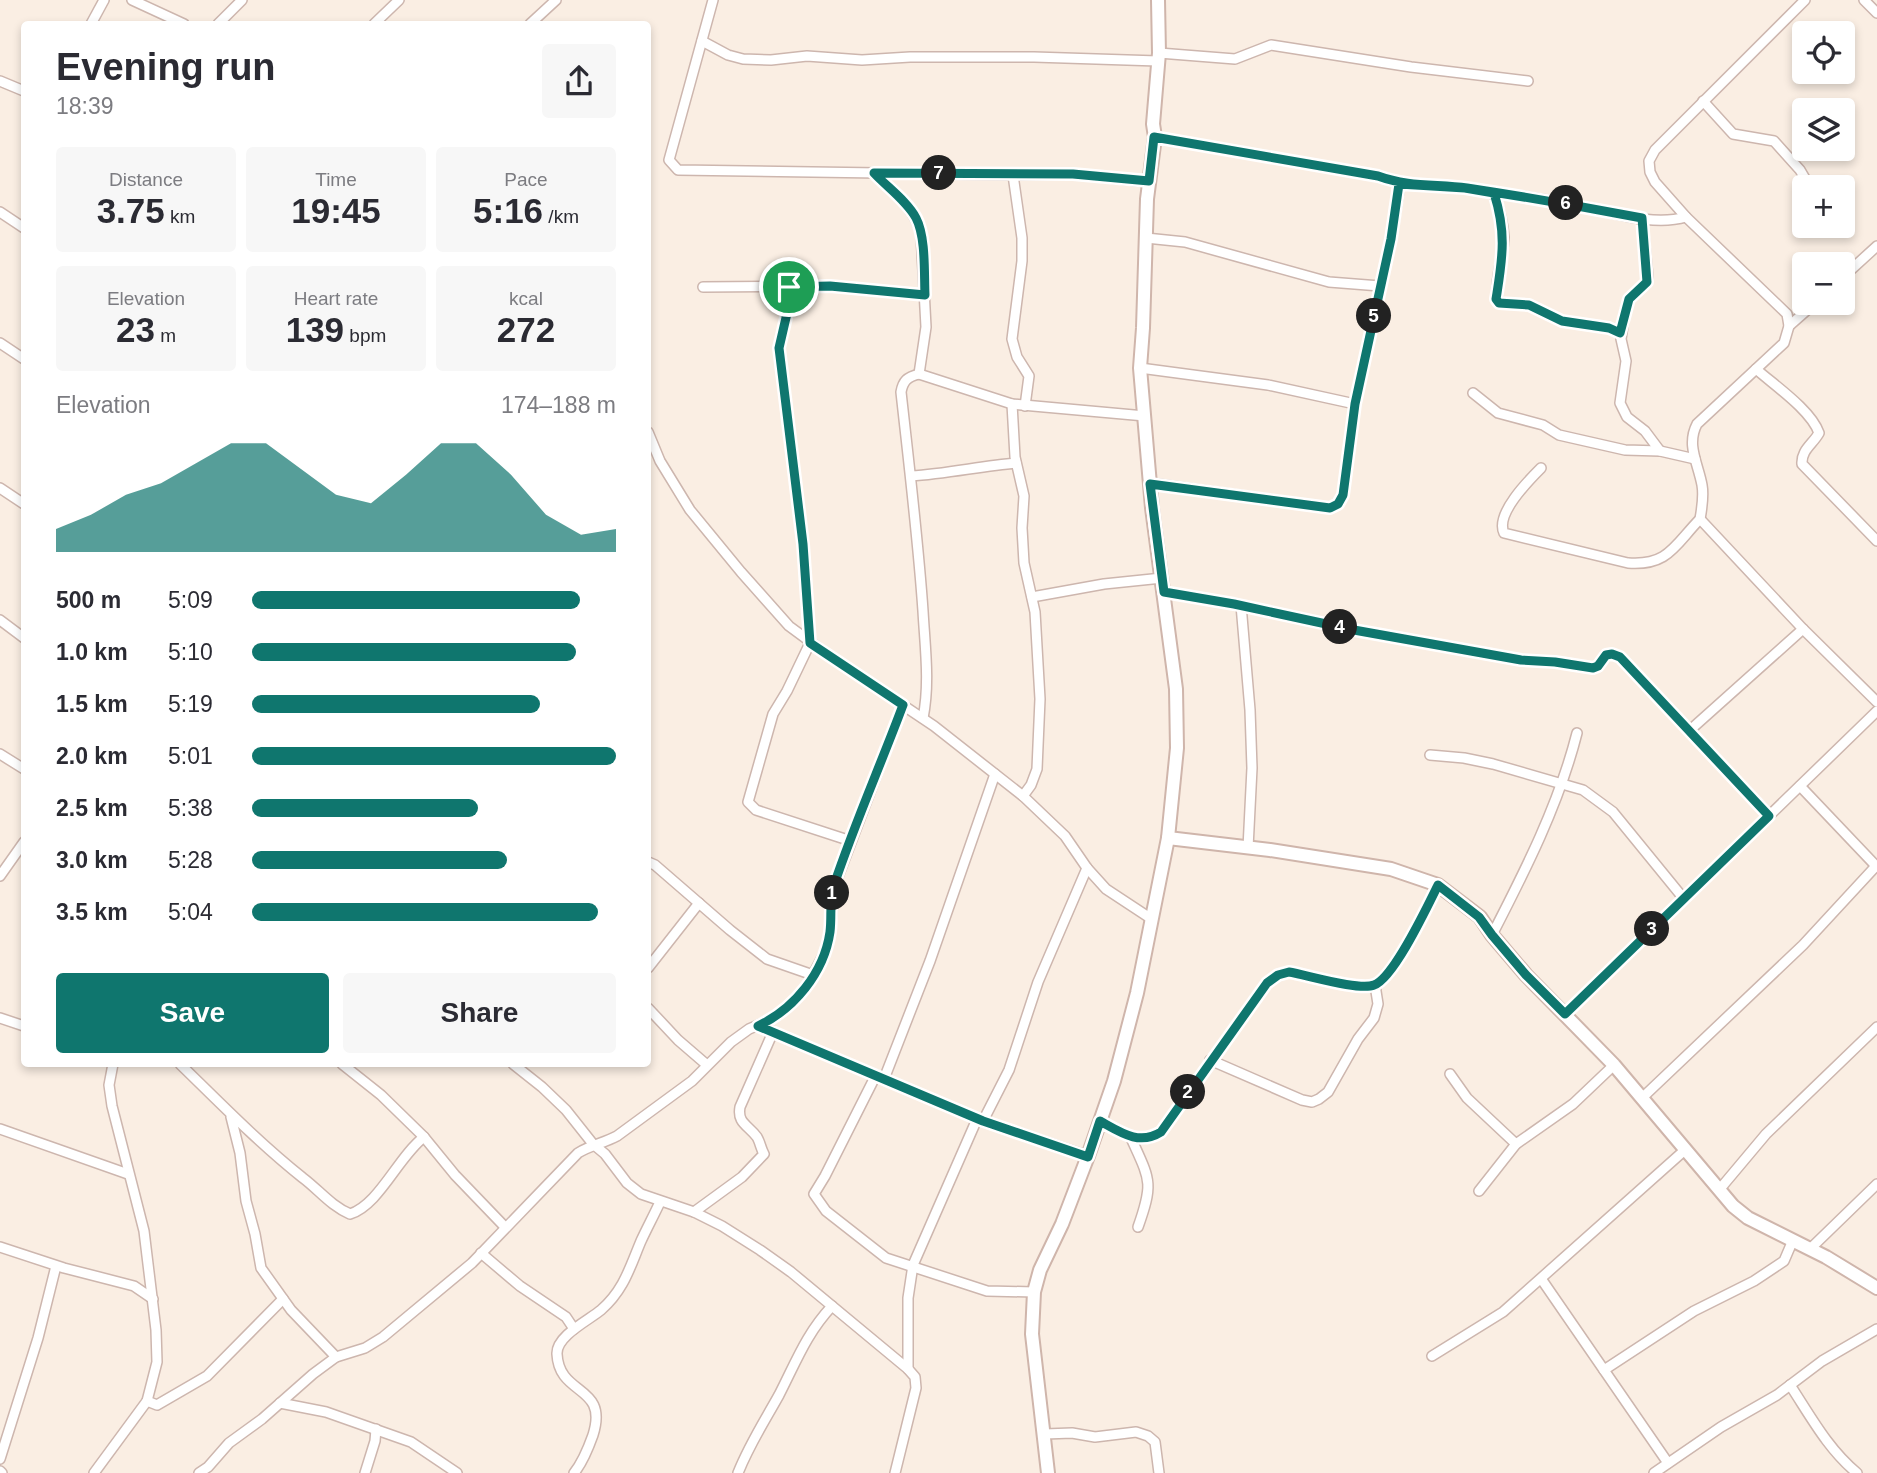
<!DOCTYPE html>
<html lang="en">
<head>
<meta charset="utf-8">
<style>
  :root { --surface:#fff; --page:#f7f7f7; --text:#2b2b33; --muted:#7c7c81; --accent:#0f766e }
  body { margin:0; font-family:Helvetica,sans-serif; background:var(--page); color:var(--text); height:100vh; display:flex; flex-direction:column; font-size:26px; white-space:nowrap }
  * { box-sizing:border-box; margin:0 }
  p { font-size:23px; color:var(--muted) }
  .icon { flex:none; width:38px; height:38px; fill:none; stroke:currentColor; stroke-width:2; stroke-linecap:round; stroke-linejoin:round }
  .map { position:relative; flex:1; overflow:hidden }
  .drawer { position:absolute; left:21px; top:21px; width:630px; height:1046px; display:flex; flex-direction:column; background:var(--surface); border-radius:7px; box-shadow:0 4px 10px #0003 }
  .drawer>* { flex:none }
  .fabs { position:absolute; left:1792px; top:21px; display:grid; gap:14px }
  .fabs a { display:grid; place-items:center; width:63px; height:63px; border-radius:7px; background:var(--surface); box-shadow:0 4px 10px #0003; font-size:35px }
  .pin { position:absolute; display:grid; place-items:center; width:60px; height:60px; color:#fff; margin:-30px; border:4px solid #fff; border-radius:50%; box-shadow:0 2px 7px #0007 }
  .km { position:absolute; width:35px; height:35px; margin:-18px; border-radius:50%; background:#222; color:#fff; font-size:19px; line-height:35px; text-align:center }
  .round { display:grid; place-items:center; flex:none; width:74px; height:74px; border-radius:7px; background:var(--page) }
  .headline { display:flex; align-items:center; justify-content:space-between; height:119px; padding:0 35px }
  h1 { font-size:38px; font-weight:700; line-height:52px }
  .figures { display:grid; grid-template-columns:repeat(3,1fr); gap:10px; height:119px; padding:7px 35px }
  .figures div { display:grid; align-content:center; border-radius:7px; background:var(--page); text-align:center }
  .figures b { font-size:35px; font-weight:700 }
  .figures small { font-size:19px; font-weight:400 }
  .figures p { font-size:19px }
  .chart { height:196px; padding:14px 35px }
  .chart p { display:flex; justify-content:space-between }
  .chart svg { width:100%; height:126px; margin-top:7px; fill:var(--accent); opacity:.7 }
  .button { display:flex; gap:14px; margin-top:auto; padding:14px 35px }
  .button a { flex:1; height:80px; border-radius:7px; background:var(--accent); color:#fff; font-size:28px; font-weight:700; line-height:80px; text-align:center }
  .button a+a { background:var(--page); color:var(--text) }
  ul { padding:0 35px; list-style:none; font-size:23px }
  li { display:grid; grid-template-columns:112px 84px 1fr; align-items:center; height:52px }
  li i { height:18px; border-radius:9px; background:var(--accent) }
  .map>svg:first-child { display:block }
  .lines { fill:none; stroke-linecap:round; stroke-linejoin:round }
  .street-casing { stroke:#cdb6ae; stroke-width:12 }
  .secondary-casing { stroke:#cfb5ab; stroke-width:16 }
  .street { stroke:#fff; stroke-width:9 }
  .secondary { stroke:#fff; stroke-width:12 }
  .route-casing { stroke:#fff; stroke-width:14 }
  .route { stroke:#0f766e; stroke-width:9 }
</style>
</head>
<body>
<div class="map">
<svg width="1877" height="1473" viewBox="0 0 1877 1473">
  <rect width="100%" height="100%" fill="#faeee3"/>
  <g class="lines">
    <g class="street-casing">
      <g id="street">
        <polyline points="132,0 184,24"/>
        <polyline points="713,0 669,160 678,170 1013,175 1073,174 1149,182"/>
        <polyline points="1864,0 1877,13"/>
        <polyline points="91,24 104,0"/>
        <polyline points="218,24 242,0"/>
        <polyline points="374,24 399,0"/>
        <polyline points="530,24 556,0"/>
        <polyline points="702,41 728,55 743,59 771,60 807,56 862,60 910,57 1034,57 1158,61"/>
        <polyline points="1159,53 1235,59 1271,45 1411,67 1528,81"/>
        <polyline points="0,81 24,91"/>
        <polyline points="1703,101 1733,134 1774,141 1800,170 1810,187"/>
        <path d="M1155 137 1378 176C1408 187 1436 184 1468 188 1503 194 1539 198 1575 205 1609 211 1651 227 1686 217"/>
        <path d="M874 173C893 192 914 207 921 233L926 327 919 374"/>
        <polyline points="1013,175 1022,238 1022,261 1012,339 1017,357 1029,376 1025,406"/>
        <path d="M1494 193C1499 208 1503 222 1504 237 1504 254 1492 290 1499 303L1529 305 1562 321 1609 328 1621 333"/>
        <polyline points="0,212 24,228"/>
        <polyline points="1642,218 1648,277 1647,282 1629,299 1625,312 1621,339 1626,361 1620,403 1627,417 1645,431 1660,451"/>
        <polyline points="1146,238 1185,242 1329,282 1380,286"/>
        <polyline points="1843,277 1877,246"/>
        <polyline points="703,287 830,286 925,295"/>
        <polyline points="789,287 788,309 779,348 803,544 810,643 787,691 773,714 748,802 756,810 851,841"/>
        <polyline points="1789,326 1815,303"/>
        <polyline points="0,343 24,359"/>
        <polyline points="1140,368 1268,385 1355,404"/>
        <path d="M1756 369C1774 385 1811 410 1819 433 1813 444 1801 450 1802 464L1877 541"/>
        <polyline points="1473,393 1498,413 1543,425 1559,435 1625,450 1660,451 1695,459"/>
        <polyline points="1012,404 1015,457 1024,496 1022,528 1024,563 1035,612 1040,699 1037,769 1031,785 1023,796"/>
        <polyline points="648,432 660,461 690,510 741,572 789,626 831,657 934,726 1023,796 1065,836 1087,868 1106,889 1150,918"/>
        <path d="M1541 468C1529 480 1495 514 1504 533L1628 563C1668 566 1674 546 1700 519 1702 508 1704 496 1702 485 1698 463 1686 445 1697 424L1784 343 1789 326 1787 314 1686 217 1655 182 1650 172 1649 161 1655 150 1805 0"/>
        <path d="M911 476C946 474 981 466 1016 463"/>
        <polyline points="1150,483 1330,508 1338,504 1343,495 1355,404 1391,239 1400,184"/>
        <polyline points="0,488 24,504"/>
        <polyline points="1700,519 1803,629 1877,702"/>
        <polyline points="1164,592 1234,604 1354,630 1521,660 1555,662 1593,668 1598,666 1606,655 1612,654 1620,657 1769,815"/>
        <polyline points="1032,597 1104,584 1162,578"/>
        <polyline points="1241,605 1250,710 1252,768 1248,848"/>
        <polyline points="0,620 24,638"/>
        <path d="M923 718C930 683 925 647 923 611 918 538 909 465 901 392 903 381 907 377 919 374L1012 404 1145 416"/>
        <polyline points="1689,731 1803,629"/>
        <polyline points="0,754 24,769"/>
        <polyline points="1430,755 1464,758 1493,764 1583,790 1613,812 1684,899"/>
        <polyline points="1800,786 1877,867"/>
        <polyline points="648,862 655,865 730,930 767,959 813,975"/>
        <polyline points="0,876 24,842"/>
        <path d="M1492 935C1525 871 1559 804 1577 733"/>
        <polyline points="648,968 699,903"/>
        <polyline points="648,1008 678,1040 707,1065"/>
        <polyline points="1565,1014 1877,711"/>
        <polyline points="0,1018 24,1026"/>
        <polyline points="758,1026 983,1121 1088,1156"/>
        <polyline points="1210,1060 1302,1100 1312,1102 1319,1099 1328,1092 1358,1039 1374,1018 1378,1004 1375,985"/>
        <path d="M180 1064C220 1103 259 1143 303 1178 319 1190 331 1206 350 1214 379 1205 398 1157 424 1137"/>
        <polyline points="342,1064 381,1095 424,1137 455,1175 505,1227"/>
        <polyline points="513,1064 542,1087 566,1110 593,1144 605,1154 627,1183 641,1194 694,1212 722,1226 760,1250 791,1272 908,1369 915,1377 916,1388 895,1473"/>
        <polyline points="1450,1074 1467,1098 1516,1144"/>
        <polyline points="876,1075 825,1176 814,1194 826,1211 886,1258 987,1291 1034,1292"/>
        <polyline points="884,1079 930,961 995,774"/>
        <polyline points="1642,1098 1803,945 1876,866"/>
        <polyline points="231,1117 240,1153 246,1201 255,1234 261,1268 291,1310 336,1357"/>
        <polyline points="983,1121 1009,1070 1038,982 1087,868"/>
        <path d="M1100 1121C1120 1132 1139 1147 1161 1132L1267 983 1278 975 1288 972C1306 975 1360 991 1374 985 1394 978 1428 905 1438 885"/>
        <polyline points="0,1129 128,1174"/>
        <path d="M1131 1138C1150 1180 1154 1182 1138 1227"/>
        <polyline points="1719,1190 1766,1134 1877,1027"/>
        <polyline points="1479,1191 1516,1144 1573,1104 1614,1065"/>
        <path d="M694 1212 742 1177 764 1154C761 1149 760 1142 757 1137 748 1125 737 1123 740 1107L773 1032"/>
        <polyline points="0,1247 64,1268 134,1286 153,1299"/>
        <polyline points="1810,1249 1877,1184"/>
        <polyline points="481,1253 520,1286 566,1317 574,1329"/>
        <polyline points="1542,1280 1668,1463"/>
        <polyline points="1432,1356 1503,1312 1686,1149"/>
        <polyline points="908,1369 908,1298 913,1265 977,1119"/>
        <polyline points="1604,1370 1694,1311 1754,1281 1784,1261 1793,1240"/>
        <path d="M1790 1385C1811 1417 1828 1449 1857 1473"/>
        <polyline points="147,1401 157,1405 207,1376 283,1299"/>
        <polyline points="280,1403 326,1412 411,1442 457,1473"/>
        <polyline points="1045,1434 1072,1433 1095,1437 1136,1432 1148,1436 1155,1442 1159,1473"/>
        <polyline points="0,1459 38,1338 56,1266"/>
        <polyline points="0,1471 2,1473"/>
        <polyline points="94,1473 147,1401 157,1362 156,1330 144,1231 112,1106 109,1085 113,1064"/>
        <path d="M199 1473 208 1467 229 1443 262 1419 313 1374 336 1357 365 1348 383 1337 472 1263 578 1153C591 1145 604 1143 617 1136L692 1081 731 1042 749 1029 772 1019 789 1006 806 988 826 950 830 931 834 887 903 705"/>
        <polyline points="365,1473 375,1441 376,1429"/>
        <path d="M574 1473C583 1462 588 1449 593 1435 609 1384 559 1397 557 1354 556 1336 589 1320 601 1310 624 1290 630 1267 641 1241 647 1228 654 1215 660 1202"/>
        <path d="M738 1473C749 1445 764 1422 779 1395 796 1362 806 1334 832 1306"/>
        <polyline points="1654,1473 1721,1427 1777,1395 1822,1361 1877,1329"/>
      </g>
    </g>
    <g class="secondary-casing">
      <g id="secondary">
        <polyline points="1168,838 1270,850 1391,869 1438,885 1480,917 1492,935 1526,975 1614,1065 1733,1206 1748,1218 1826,1257 1877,1288"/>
        <polyline points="1048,1473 1032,1334 1034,1292 1040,1270 1062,1224 1088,1156 1114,1081 1137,993 1168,838 1177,748 1176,689 1152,508 1140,368 1143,328 1147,199 1155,137 1153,124 1159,53 1158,0"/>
      </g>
    </g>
    <use href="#street" class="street"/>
    <use href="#secondary" class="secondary"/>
  </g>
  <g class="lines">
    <g class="route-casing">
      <path id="route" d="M789 287 788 309 779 348 803 544 810 643 903 705C881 764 854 825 834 885 829 900 832 916 830 932 824 973 794 1009 758 1026L983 1121 1088 1157 1100 1121C1120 1132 1139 1146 1161 1132L1267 983 1278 975 1289 972C1307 975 1359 991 1374 985 1394 978 1428 905 1438 885L1479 917 1492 935 1526 975 1565 1014 1769 816 1620 657 1612 654 1606 655 1598 666 1593 668 1555 662 1521 660 1354 630 1234 604 1164 592 1150 484 1330 508 1338 504 1343 495 1355 404 1391 239 1399 184 1465 188 1494 193C1506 231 1503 255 1497 293L1496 299 1499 303 1529 305 1562 321 1609 328 1620 333 1629 299 1647 282 1642 218C1584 207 1526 197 1467 188 1436 184 1408 187 1378 176L1154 137 1149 181 1073 174 874 173C887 187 907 201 916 218 926 237 924 273 925 295L830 286 789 287"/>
    </g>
    <use href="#route" class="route"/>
  </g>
</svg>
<div class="fabs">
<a><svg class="icon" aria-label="locate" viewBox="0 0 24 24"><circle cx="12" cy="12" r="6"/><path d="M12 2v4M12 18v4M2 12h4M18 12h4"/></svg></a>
<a><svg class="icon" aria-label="layers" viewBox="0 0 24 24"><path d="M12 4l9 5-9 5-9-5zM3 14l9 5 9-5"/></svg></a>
<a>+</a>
<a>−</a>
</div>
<div class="pin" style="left:789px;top:287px;background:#1e9e55"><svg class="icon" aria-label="arrive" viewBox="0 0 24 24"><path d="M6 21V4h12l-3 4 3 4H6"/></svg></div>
<b class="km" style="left:832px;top:893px">1</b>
<b class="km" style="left:1188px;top:1092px">2</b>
<b class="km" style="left:1652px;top:929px">3</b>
<b class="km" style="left:1340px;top:627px">4</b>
<b class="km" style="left:1374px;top:316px">5</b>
<b class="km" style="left:1566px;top:203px">6</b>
<b class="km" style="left:939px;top:173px">7</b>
<section class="drawer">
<div class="headline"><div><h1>Evening run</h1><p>18:39</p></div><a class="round"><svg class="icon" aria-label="share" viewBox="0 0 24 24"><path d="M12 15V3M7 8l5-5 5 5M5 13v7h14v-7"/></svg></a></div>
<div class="figures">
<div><p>Distance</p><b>3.75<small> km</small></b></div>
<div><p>Time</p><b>19:45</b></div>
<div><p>Pace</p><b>5:16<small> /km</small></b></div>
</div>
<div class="figures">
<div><p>Elevation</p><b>23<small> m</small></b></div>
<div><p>Heart rate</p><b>139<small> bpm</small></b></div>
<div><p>kcal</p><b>272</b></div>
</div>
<div class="chart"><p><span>Elevation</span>174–188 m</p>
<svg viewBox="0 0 160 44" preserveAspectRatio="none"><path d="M0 44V36L10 31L20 24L30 20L40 13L50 6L60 6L70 15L80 24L90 27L100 17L110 6L120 6L130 17L140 31L150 38L160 36V44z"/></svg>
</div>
<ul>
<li><b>500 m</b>5:09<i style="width:90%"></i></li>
<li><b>1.0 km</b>5:10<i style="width:89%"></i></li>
<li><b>1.5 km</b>5:19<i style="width:79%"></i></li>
<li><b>2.0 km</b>5:01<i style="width:100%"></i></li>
<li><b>2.5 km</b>5:38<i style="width:62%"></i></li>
<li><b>3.0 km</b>5:28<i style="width:70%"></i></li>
<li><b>3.5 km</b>5:04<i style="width:95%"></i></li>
</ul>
<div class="button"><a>Save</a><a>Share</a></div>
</section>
</div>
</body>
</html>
